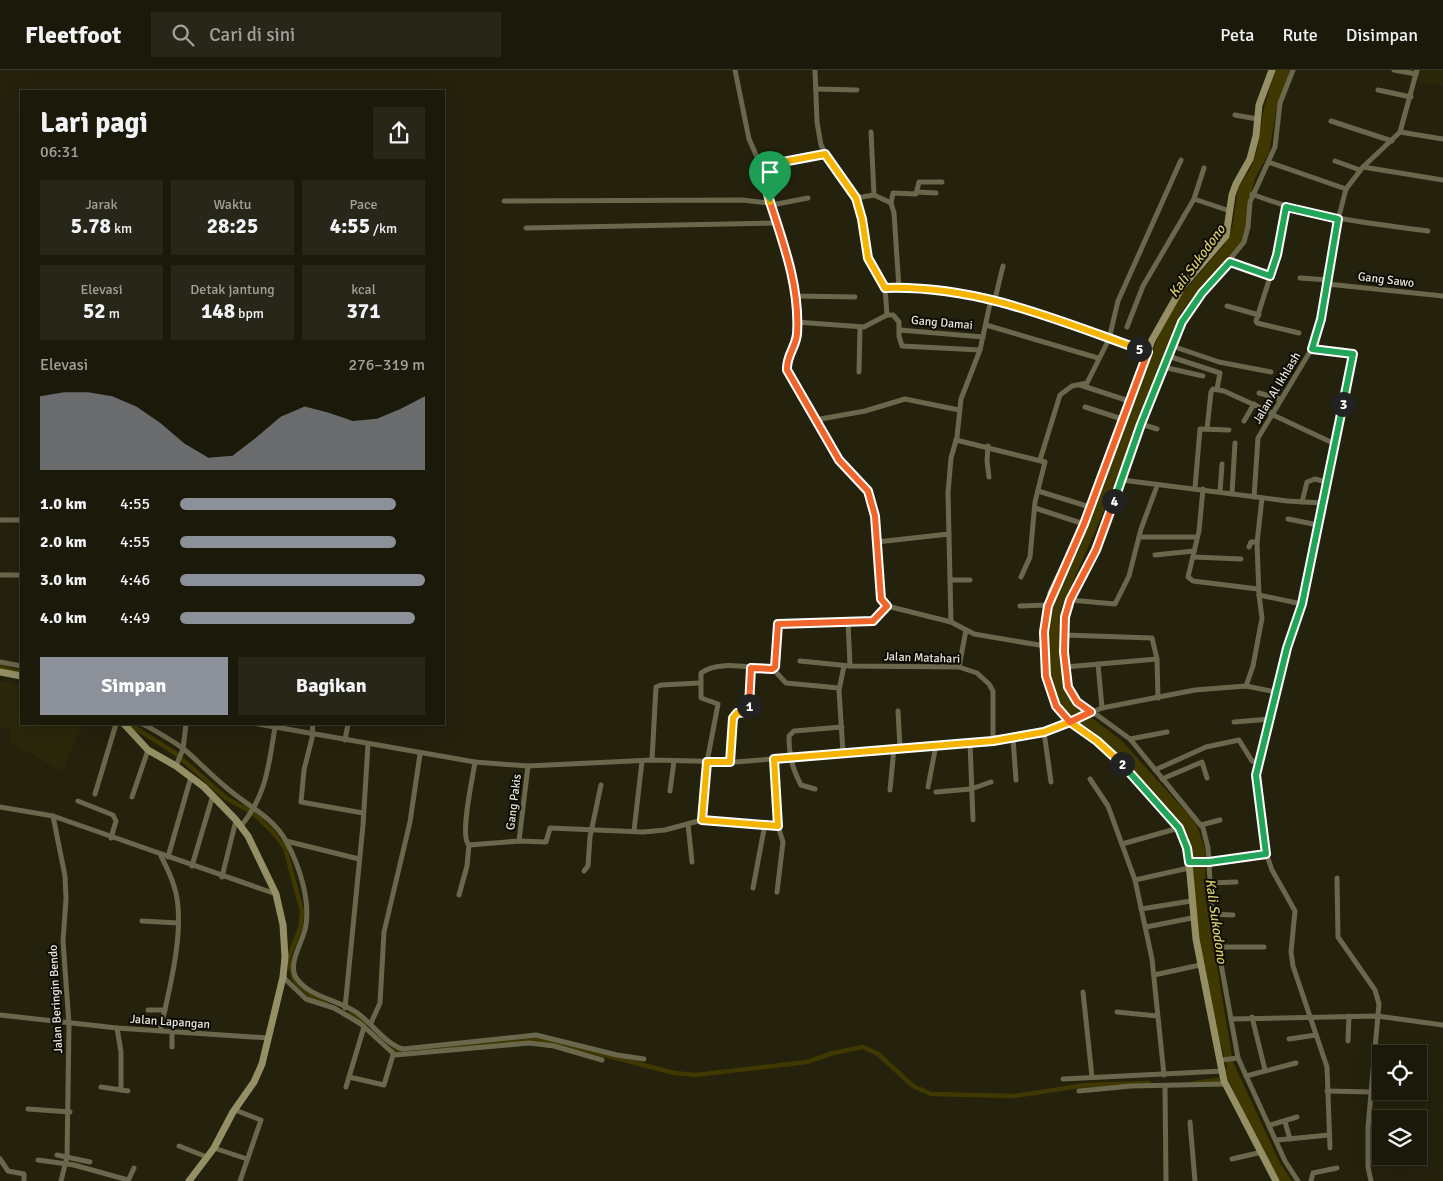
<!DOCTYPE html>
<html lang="id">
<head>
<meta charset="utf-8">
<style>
  :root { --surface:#1b190a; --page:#282618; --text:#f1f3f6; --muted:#a0a09c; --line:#39382b; --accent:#8c9099 }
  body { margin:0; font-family:Signika,sans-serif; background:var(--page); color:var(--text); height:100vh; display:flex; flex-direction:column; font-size:19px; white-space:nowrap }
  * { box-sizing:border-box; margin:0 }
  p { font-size:16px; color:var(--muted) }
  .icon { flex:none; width:28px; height:28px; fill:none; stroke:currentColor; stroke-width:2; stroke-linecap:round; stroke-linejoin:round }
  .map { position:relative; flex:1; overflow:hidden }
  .sheet { position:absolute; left:20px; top:20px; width:425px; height:635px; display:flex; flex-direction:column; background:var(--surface); border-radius:0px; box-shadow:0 5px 20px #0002,0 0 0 1px var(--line) }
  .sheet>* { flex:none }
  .controls { position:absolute; left:1372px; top:975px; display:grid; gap:10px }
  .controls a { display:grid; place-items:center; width:55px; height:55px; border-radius:0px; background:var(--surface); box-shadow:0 5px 20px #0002,0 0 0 1px var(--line); font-size:25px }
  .pin { position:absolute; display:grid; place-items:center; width:42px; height:42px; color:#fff; margin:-51px -21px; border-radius:50% 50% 50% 0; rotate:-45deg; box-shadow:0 0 5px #0007 }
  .pin .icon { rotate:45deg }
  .km { position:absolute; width:25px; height:25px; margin:-12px; border-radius:50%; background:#222; color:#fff; font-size:14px; line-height:25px; text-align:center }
  .round { display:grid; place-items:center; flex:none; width:52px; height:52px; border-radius:0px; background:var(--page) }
  .head { display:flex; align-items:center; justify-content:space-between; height:85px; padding:0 20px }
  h1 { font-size:28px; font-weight:800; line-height:38px }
  .stats { display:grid; grid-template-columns:repeat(3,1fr); gap:8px; height:85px; padding:5px 20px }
  .stats div { display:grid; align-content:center; border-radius:0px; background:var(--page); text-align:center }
  .stats b { font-size:21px; font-weight:800 }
  .stats small { font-size:14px; font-weight:400 }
  .stats p { font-size:14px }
  .chart { height:140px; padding:10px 20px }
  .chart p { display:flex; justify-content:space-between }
  .chart svg { width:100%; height:90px; margin-top:5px; fill:var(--accent); opacity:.7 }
  .primary-button { display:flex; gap:10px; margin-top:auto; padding:10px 20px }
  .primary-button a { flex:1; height:58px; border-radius:0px; background:var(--accent); color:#fff; font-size:20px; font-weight:800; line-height:58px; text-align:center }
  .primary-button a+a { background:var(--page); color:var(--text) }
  ul { padding:0 20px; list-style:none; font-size:16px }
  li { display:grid; grid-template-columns:80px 60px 1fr; align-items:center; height:38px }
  li i { height:12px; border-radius:6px; background:var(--accent) }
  header { display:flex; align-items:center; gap:30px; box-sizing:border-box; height:70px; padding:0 25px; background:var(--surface); border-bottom:1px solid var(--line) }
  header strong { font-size:24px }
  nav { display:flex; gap:28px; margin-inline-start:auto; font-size:18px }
  .search { width:350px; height:45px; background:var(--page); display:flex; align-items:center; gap:12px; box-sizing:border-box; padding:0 18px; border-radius:0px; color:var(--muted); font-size:19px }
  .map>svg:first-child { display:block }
  .built { fill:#2a270b }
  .water { fill:#3f3801 }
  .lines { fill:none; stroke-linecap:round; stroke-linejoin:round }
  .canal { stroke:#3f3801; stroke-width:4.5 }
  .street { stroke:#6a674d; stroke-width:5 }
  .secondary { stroke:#958f65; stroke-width:7 }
  .split-1-casing { stroke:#fff; stroke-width:10 }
  .split-2-casing { stroke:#fff; stroke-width:10 }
  .split-3-casing { stroke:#fff; stroke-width:10 }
  .split-4-casing { stroke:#fff; stroke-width:10 }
  .split-5-casing { stroke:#fff; stroke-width:10 }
  .split-6-casing { stroke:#fff; stroke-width:10 }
  .split-1 { stroke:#f0652b; stroke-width:6 }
  .split-2 { stroke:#f5b400; stroke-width:6 }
  .split-3 { stroke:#22a559; stroke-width:6 }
  .split-4 { stroke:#22a559; stroke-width:6 }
  .split-5 { stroke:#f0652b; stroke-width:6 }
  .split-6 { stroke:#f5b400; stroke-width:6 }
  .labels { text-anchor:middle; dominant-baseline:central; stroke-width:4; stroke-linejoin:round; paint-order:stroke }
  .street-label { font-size:12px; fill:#e7e6d9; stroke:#0c0b04 }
  .water-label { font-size:14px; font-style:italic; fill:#d6ca6b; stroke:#0c0b04 }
</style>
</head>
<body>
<header>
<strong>Fleetfoot</strong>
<div class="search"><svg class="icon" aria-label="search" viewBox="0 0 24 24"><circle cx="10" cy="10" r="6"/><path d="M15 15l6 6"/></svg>Cari di sini</div>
<nav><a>Peta</a><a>Rute</a><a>Disimpan</a></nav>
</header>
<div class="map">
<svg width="1443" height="1111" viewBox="0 0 1443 1111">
  <rect width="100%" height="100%" fill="#24210d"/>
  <g class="built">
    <polygon points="1419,0 1443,0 1443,16 1417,12"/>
    <polygon points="0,610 17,614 21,617 21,654 83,654 62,701 9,672 10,659 0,657"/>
  </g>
  <polygon class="water" points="1275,0 1290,0 1276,41 1269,83 1255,108 1250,128 1247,159 1237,181 1200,218 1180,244 1140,342 1111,425 1061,539 1060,584 1064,619 1077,637 1121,670 1196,753 1205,779 1206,831 1233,992 1280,1093 1292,1111 1278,1111 1274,1106 1225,1003 1227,996 1215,955 1194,855 1189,781 1181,756 1110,678 1076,654 1059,637 1048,609 1046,562 1055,523 1079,480 1163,253 1180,226 1224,175 1232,158 1238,118 1250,99 1257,80 1264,38"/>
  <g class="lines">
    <g class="canal">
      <polyline points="0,597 18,602"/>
      <polyline points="129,654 175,683 226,728 253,743 272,761 285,778 302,841 301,856 288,889 294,910 312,927 326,934"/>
      <polyline points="349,944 359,949 365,955"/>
      <polyline points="388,978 396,982 405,982"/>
      <polyline points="420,981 522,969 555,972 674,1003 695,1005 807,992 833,983 863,977 878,984 913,1016 931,1024 1014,1026 1086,1015 1149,1013"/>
      <polyline points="1194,1013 1233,1008"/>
    </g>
    <g class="street">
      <polyline points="735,0 749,69 761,96 794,208 797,265 786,292 787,300 839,390 868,421 875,446 881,529 887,536 951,552 974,564 1045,576"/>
      <polyline points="815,0 817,52 821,75 828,88 858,133 868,188 885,218 887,245"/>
      <polyline points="1293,0 1280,33 1275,77 1250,132 1248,157 1244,172 1187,242 1177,262 1141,354 1103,463 1070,530 1065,547 1064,565 1067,611 1075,629 1130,669 1203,758 1208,778 1212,844 1238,988 1285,1091 1298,1111"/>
      <polyline points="1394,0 1416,4"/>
      <polyline points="816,19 857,20"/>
      <polyline points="1378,20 1411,27"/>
      <polyline points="1235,45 1257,49"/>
      <polyline points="1331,51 1392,71"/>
      <polyline points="871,62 874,125"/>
      <polyline points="1400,62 1443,69"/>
      <polyline points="1335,91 1360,100"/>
      <polyline points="1268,92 1346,119"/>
      <polyline points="761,96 825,84"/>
      <polyline points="1363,97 1443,110"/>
      <polyline points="917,122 936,123"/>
      <path d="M1252 124C1309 147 1368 153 1428 161"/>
      <polyline points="856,128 874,125 891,133 894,143 899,218"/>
      <polyline points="1194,129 1230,141"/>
      <polyline points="504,131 742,130 777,134 808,128"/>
      <polyline points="891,133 893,123 916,124 919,112 942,112"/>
      <polyline points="1286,137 1277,185 1256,251 1257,253 1299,263"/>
      <polyline points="526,158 777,153"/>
      <polyline points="1230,192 1270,206"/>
      <polyline points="1300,208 1328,210"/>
      <polyline points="1327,214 1443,226"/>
      <path d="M885 218C979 215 1061 252 1148 282"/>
      <polyline points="795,226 855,227"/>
      <polyline points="995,229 1003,196"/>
      <polyline points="1227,236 1259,245"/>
      <polyline points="796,252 864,257 887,245 893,245 899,252 899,266 902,276 980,280"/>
      <polyline points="986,255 1098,288"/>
      <polyline points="1127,257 1143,216 1194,129 1204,98"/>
      <polyline points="900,260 983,267"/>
      <polyline points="1172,276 1219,292 1271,302"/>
      <polyline points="1312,279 1353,284 1353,289 1302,534 1287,578 1265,672 1256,705 1266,783 1272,800 1295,841 1291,882 1293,896 1327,997 1330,1078"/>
      <polyline points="1168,286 1220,303 1217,319"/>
      <polyline points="1163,297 1203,306"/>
      <polyline points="859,302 860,257"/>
      <polyline points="1080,315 1129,331"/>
      <polyline points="1259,323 1280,329"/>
      <polyline points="1085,337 1122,349"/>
      <polyline points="1271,344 1335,374"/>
      <polyline points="815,350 865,341 905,329 959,340"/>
      <polyline points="1244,351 1254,334"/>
      <polyline points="1141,354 1157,359"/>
      <polyline points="1207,359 1211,322 1213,319 1224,321 1272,343"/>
      <polyline points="956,370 1045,392 1035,432 1030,487 1021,507"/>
      <polyline points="988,376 987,391 989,407"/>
      <polyline points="1040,390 1060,325 1072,316 1087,313 1109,269 1118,231 1181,90"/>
      <polyline points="1122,410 1287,431 1323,433"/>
      <polyline points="1195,418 1200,359 1229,360"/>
      <polyline points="1203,419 1199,461 1188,507 1193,511 1258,519"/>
      <polyline points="1038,421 1090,437"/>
      <polyline points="1220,422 1222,394"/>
      <polyline points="1232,424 1235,373"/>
      <polyline points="1254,427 1258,368 1314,275 1327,214 1337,154 1346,119 1363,97 1400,62 1417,0"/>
      <polyline points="1302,432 1307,412 1315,409 1326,412"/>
      <polyline points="1035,438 1084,454"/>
      <polyline points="1288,449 1318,455"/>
      <polyline points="0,450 21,450"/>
      <polyline points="1139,467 1197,467"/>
      <polyline points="877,472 949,464"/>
      <polyline points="1249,477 1251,472 1257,472"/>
      <polyline points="1155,485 1194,481"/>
      <polyline points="1193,487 1241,489"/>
      <polyline points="0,505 21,505"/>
      <polyline points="950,510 970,510"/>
      <polyline points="1259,525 1302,534"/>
      <polyline points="1070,530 1115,534 1129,506 1141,459 1157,416"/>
      <polyline points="1020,536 1048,535"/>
      <polyline points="848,551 850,596"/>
      <polyline points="951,552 948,423 951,388 957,367 961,329 980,280 991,229"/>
      <polyline points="1064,565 1152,568 1157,589 1158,628"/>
      <polyline points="800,591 850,596 959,597 977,603 989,614 993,621 993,671"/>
      <polyline points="0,592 21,596"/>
      <polyline points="1098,594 1102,638"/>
      <polyline points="959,597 966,560"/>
      <polyline points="1065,597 1157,589"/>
      <polyline points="773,599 786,613 839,618"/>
      <polyline points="1246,616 1253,596 1262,548 1259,525 1257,473 1262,428"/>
      <polyline points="898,641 900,678"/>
      <polyline points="1234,652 1271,649"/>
      <path d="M143 654C157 662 172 670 185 680 201 694 216 710 233 723 253 739 273 748 286 771 299 795 310 828 306 855 304 871 286 894 297 909 310 927 338 930 356 942 371 952 386 975 403 979L536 965 617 985 644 989"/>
      <polyline points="258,654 475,692 528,696 652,690 735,692 993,671 1044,662 1102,638 1195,620 1246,616 1276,622"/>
      <polyline points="1044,662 1051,712"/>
      <polyline points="312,664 313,654"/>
      <polyline points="313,664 304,700 301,732 363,743"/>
      <polyline points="1013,668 1016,710"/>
      <polyline points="1130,669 1167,662"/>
      <polyline points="345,670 348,654"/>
      <polyline points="970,673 973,750"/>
      <polyline points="843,683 839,620 844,596"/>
      <polyline points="652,690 656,617 661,615 700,613"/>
      <polyline points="731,692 733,648 737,643 748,641 751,598"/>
      <polyline points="176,696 183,679 186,654"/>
      <polyline points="1155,700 1206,677 1239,670 1252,691 1259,692"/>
      <polyline points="1090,709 1108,736 1135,810 1152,889 1164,1005"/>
      <polyline points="1162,709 1202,692 1207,708"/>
      <polyline points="928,717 936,675"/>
      <path d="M815 719 801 715C792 698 789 685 789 666L794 661 842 657"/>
      <polyline points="890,720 894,678"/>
      <polyline points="670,721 674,691"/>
      <polyline points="936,722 971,719 991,712"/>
      <polyline points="95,724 116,654"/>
      <polyline points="132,727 148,680"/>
      <polyline points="78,731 113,745 116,751 111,768"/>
      <polyline points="0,737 53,746 276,824"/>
      <polyline points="53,746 65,806 66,829 63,871 69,954 67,1087 61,1111"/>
      <path d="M702 750 707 692 718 634 701 628V603C720 589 751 599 773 599L778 556 780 553 873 551 887 536"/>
      <polyline points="688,754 692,792"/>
      <polyline points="1201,755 1220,750"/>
      <path d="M241 756C266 726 269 695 275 657"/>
      <polyline points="634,761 642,691"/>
      <polyline points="286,771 359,789"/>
      <polyline points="519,771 528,696"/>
      <polyline points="1122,774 1179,758"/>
      <polyline points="469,775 519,771 546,772 550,758 643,762 665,760 702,750 778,756 774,689"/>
      <path d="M160 784C165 794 171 805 174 816 187 855 169 921 160 961"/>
      <polyline points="168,787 191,707"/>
      <polyline points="1189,793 1209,792 1266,783"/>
      <polyline points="192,796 213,725"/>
      <polyline points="584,801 588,796 590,767 601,715"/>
      <polyline points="222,807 236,750"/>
      <polyline points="1337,808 1338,867 1375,920 1379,934 1368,1057 1368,1097 1371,1111"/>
      <polyline points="1135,810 1189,798"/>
      <polyline points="1210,813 1236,812"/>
      <polyline points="753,818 765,754"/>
      <polyline points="777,822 783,772 778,756"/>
      <path d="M459 825 467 796 469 775C459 767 473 707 475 692"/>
      <polyline points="1141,839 1191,831"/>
      <polyline points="1212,844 1233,845"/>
      <polyline points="142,851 178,853"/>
      <polyline points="1146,857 1192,848"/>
      <polyline points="1218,877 1264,877"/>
      <polyline points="1154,905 1200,895"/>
      <polyline points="283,907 306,929 334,938 361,954 395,985 529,973 554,976 602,990"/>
      <polyline points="1083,922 1092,1007"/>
      <polyline points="345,938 363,755 368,674"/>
      <polyline points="148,940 165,940"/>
      <polyline points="1117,942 1157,946"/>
      <polyline points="0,945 117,958 269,968"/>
      <polyline points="1252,947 1265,1000"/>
      <polyline points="1231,949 1377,946 1443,955"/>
      <polyline points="371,953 380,933 384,862 410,752 420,684"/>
      <polyline points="117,958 121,982 121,1020"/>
      <polyline points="1289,969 1316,965"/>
      <polyline points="1348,971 1349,946"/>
      <polyline points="172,977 172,962"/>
      <polyline points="1221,990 1238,988"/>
      <polyline points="1246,1006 1296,993"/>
      <polyline points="349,1007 384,1015 393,985"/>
      <polyline points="1063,1009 1223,1001"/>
      <polyline points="1165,1016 1166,1111"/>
      <polyline points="101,1017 128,1021"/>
      <polyline points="346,1017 364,957"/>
      <polyline points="1079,1021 1131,1016 1225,1014"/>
      <polyline points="1327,1021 1372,1022"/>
      <polyline points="28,1039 70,1042"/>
      <polyline points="235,1040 261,1050 240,1111"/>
      <polyline points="1190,1052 1195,1111"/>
      <polyline points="1285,1052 1290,1069"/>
      <polyline points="1270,1055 1297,1047"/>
      <polyline points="1277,1070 1329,1065"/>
      <polyline points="179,1076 207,1087"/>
      <polyline points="214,1078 247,1089"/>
      <polyline points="57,1085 90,1092"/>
      <polyline points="0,1089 8,1101 24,1104 24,1111"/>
      <polyline points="1232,1089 1262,1082"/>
      <polyline points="38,1090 74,1095 128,1110"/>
      <polyline points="128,1111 134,1098"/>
      <polyline points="1311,1111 1313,1103 1337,1098"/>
    </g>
    <g class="secondary">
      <polyline points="1272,0 1259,35 1256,66 1250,89 1236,114 1232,125 1226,166 1182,217 1152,270 1084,454 1051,523 1044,562 1046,606 1055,636 1071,652 1112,684 1182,763 1189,793 1196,869 1224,1011 1276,1111"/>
      <polyline points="0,602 21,606"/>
      <polyline points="124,654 148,680 176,696 204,717 236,750 248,766 276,824 283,855 285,887 283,907 262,994 254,1012 233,1042 214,1078 189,1111"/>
    </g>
  </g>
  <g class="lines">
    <g class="split-1-casing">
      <path id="split-1" d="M749 636 751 598 772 599 775 597 778 554 873 551 887 536 881 529 875 446 868 421 839 390 787 300C786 286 796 277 797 264 800 218 784 175 770 132"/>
    </g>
    <g class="split-2-casing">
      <polyline id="split-2" points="749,636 747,642 737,643 733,648 730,692 707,692 702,750 778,756 774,689 993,671 1044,662 1070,652 1097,671 1122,694"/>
    </g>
    <g class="split-3-casing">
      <polyline id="split-3" points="1122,694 1179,758 1187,778 1189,792 1209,792 1266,784 1256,705 1287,578 1302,534 1343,334"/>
    </g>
    <g class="split-4-casing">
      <polyline id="split-4" points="1114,431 1141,354 1182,252 1202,223 1230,192 1270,206 1277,185 1286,137 1338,149 1321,249 1312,279 1353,284 1343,334"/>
    </g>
    <g class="split-5-casing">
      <polyline id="split-5" points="1114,431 1096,480 1070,530 1065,547 1064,582 1068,617 1077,632 1091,642 1070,652 1056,636 1046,606 1044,562 1048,536 1084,454 1148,282 1139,279"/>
    </g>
    <g class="split-6-casing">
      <path id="split-6" d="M770 132 761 96 825 84 856 128 862 149 868 188 885 218C976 215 1055 249 1139 279"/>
    </g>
    <use href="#split-1" class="split-1"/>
    <use href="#split-2" class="split-2"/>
    <use href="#split-3" class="split-3"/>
    <use href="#split-4" class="split-4"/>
    <use href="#split-5" class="split-5"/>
    <use href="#split-6" class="split-6"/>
  </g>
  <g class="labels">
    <g class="street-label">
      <text transform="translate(1386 210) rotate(7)">Gang Sawo</text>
      <text transform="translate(942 253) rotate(5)">Gang Damai</text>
      <text transform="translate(1277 318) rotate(-59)">Jalan Al Ikhlash</text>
      <text transform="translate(922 588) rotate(2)">Jalan Matahari</text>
      <text transform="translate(514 732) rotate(-83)">Gang Pakis</text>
      <text transform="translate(56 929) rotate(-93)">Jalan Beringin Bendo</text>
      <text transform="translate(170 952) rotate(4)">Jalan Lapangan</text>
    </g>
    <g class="water-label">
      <text transform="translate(1197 191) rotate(-54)">Kali Sukodono</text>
      <text transform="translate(1216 851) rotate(82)">Kali Sukodono</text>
    </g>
  </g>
</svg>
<div class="controls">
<a><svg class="icon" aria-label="locate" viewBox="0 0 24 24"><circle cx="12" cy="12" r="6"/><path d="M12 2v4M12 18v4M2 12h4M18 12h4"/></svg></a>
<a><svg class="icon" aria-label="layers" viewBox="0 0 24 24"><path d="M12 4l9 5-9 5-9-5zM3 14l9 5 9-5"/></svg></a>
</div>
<div class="pin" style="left:770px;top:132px;background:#1e9e55"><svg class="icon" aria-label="arrive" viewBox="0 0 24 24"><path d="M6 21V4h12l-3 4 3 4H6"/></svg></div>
<b class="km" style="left:749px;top:636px">1</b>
<b class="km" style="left:1122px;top:694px">2</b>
<b class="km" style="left:1343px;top:334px">3</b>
<b class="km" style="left:1114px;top:431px">4</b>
<b class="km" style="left:1139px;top:279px">5</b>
<section class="sheet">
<div class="head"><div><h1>Lari pagi</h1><p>06:31</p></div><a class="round"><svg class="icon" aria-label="share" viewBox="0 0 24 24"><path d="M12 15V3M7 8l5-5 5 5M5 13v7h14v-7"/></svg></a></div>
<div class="stats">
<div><p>Jarak</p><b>5.78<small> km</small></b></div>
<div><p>Waktu</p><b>28:25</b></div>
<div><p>Pace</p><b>4:55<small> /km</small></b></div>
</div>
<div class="stats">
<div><p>Elevasi</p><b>52<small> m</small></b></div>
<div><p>Detak jantung</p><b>148<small> bpm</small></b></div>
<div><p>kcal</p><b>371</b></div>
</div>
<div class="chart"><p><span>Elevasi</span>276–319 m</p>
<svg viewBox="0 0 160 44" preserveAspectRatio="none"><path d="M0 44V8L10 6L20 6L30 8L40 13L50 21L60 31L70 38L80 37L90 28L100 18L110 13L120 16L130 20L140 19L150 14L160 8V44z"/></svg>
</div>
<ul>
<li><b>1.0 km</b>4:55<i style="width:88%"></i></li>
<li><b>2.0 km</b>4:55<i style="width:88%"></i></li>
<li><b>3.0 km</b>4:46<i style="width:100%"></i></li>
<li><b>4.0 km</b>4:49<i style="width:96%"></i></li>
</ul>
<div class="primary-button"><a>Simpan</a><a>Bagikan</a></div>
</section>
</div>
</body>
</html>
